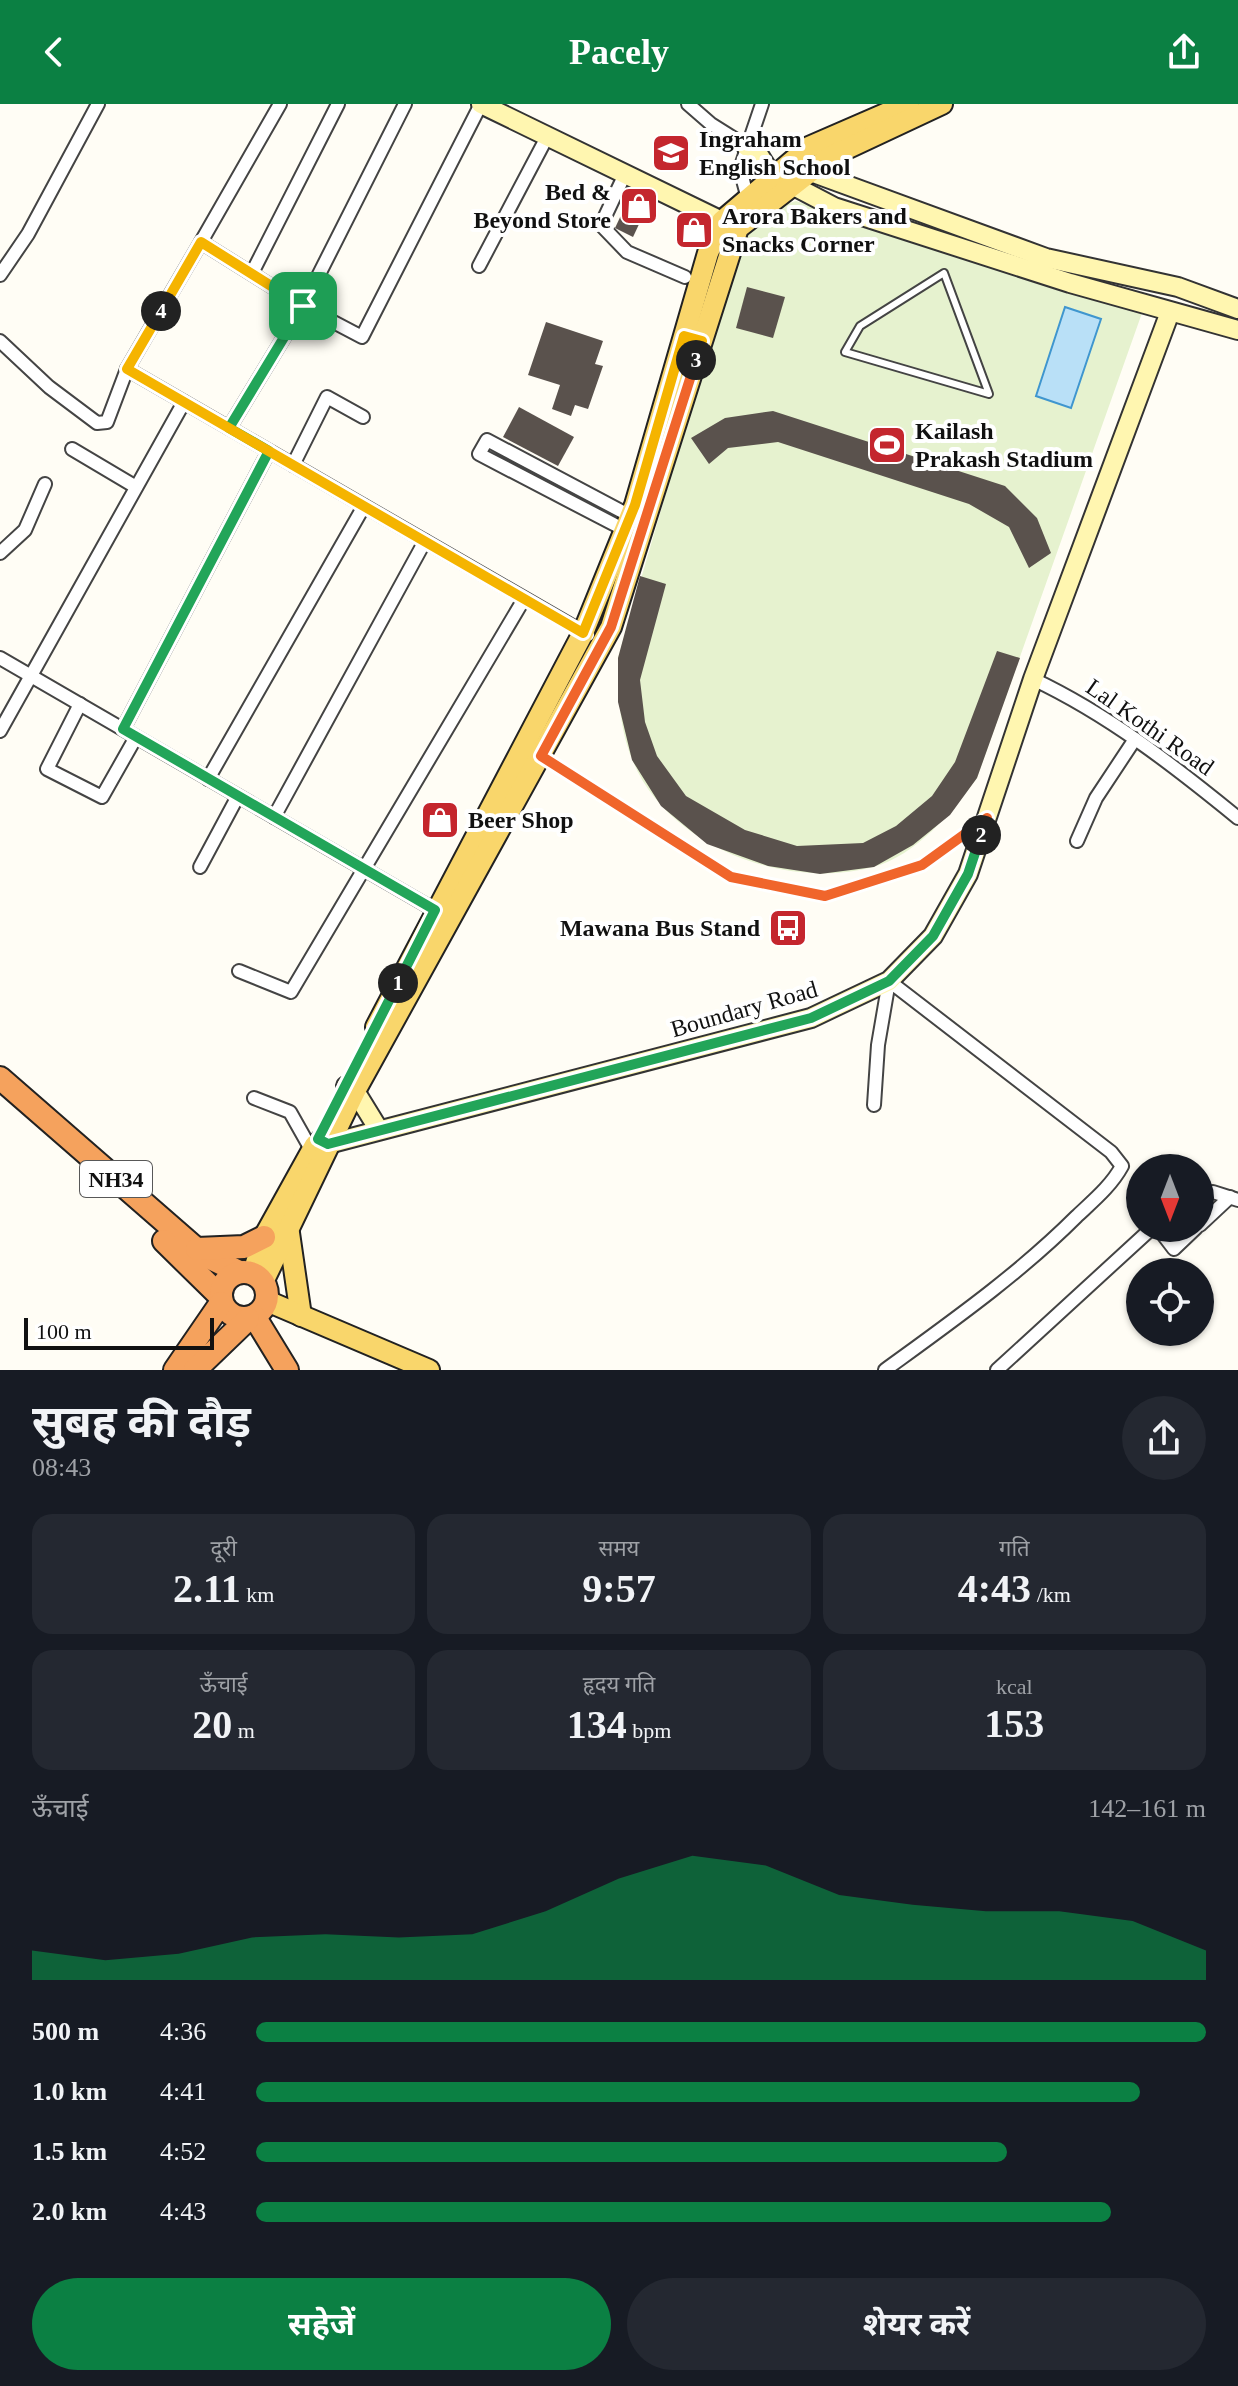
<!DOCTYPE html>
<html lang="hi">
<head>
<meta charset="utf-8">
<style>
  :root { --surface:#171b24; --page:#242831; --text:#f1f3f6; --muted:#9ea1a6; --accent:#0b8043 }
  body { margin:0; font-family:"Times New Roman","Noto Sans Devanagari",serif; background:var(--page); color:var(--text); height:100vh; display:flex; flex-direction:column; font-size:30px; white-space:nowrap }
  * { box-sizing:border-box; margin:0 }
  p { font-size:26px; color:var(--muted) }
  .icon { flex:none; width:44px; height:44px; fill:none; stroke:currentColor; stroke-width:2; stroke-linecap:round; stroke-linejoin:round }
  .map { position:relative; height:1266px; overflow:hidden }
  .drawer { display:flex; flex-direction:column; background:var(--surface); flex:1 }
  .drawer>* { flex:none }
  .needle { width:52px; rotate:180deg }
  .controls { position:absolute; left:1126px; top:1050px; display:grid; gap:16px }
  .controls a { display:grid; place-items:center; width:88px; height:88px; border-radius:50%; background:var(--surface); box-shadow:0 2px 6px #0004; font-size:40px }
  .scale { position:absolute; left:24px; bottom:20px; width:190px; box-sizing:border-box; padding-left:8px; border:4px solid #111; border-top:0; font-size:22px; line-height:28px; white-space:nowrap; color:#111; -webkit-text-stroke:6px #fff; paint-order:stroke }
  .pin { position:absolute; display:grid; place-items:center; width:68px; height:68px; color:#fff; margin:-34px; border-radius:16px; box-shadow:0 4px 12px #0006 }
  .km { position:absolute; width:40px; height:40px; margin:-20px; border-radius:50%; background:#222; color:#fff; font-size:22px; line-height:40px; text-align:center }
  .round { display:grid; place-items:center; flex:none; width:84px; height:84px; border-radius:42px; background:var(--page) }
  .headline { display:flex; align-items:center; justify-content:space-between; height:136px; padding:0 32px }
  h1 { font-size:44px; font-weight:700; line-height:60px }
  .figures { display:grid; grid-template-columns:repeat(3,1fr); gap:12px; height:136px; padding:8px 32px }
  .figures div { display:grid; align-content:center; border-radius:20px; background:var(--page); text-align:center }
  .figures b { font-size:40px; font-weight:700 }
  .figures small { font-size:22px; font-weight:400 }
  .figures p { font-size:22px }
  .chart { height:224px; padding:16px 32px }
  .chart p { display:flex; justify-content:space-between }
  .chart svg { width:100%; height:144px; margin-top:8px; fill:var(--accent); opacity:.7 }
  .primary-button { display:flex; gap:16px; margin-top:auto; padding:16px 32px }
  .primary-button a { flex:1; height:92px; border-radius:48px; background:var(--accent); color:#fff; font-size:32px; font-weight:700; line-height:92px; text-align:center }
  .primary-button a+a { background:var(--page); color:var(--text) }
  ul { padding:0 32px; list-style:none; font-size:26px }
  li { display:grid; grid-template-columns:128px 96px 1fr; align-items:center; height:60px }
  li i { height:20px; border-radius:10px; background:var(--accent) }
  header { display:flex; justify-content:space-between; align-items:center; height:104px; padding:0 32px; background:var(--accent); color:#fff; font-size:36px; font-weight:700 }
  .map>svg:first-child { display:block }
  .pitch { fill:#e6f2cf }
  .water { fill:#b9e0f7; stroke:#3f96cf; stroke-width:2 }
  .building { fill:#5a524d }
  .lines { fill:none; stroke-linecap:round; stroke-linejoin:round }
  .lane-casing { stroke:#444; stroke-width:10 }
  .street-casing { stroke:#444; stroke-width:16 }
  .secondary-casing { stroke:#333; stroke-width:22 }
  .primary-casing { stroke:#222; stroke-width:24 }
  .highway-casing { stroke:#222; stroke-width:26 }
  .lane { stroke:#fff; stroke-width:6 }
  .street { stroke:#fff; stroke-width:12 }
  .secondary { stroke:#fff6b0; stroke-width:18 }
  .primary { stroke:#f9d66b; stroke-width:20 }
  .highway { stroke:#f5a25d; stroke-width:22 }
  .split-1-casing { stroke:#fff; stroke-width:16 }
  .split-2-casing { stroke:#fff; stroke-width:16 }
  .split-3-casing { stroke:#fff; stroke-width:16 }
  .split-4-casing { stroke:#fff; stroke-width:16 }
  .split-5-casing { stroke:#fff; stroke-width:16 }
  .split-1 { stroke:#22a559; stroke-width:10 }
  .split-2 { stroke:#22a559; stroke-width:10 }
  .split-3 { stroke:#f0652b; stroke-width:10 }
  .split-4 { stroke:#f5b400; stroke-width:10 }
  .split-5 { stroke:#f5b400; stroke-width:10 }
  .labels { text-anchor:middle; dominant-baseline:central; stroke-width:8; stroke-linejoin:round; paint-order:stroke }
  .shield { fill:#fff; stroke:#585858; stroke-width:2 }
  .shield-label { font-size:22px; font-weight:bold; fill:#111 }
  .poi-label { font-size:24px; font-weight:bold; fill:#111; stroke:#fff; text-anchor:start }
  .street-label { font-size:24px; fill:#111; stroke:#fff }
</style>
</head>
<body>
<header><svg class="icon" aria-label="back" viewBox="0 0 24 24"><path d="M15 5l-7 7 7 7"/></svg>Pacely<svg class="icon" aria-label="share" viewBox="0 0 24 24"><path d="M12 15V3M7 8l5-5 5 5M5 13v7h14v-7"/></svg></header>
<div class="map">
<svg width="1238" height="1266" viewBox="0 0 1238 1266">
  <rect width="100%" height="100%" fill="#fffdf5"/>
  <path class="pitch" d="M796 97 1142 209 977 674C951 709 917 751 873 763 786 787 666 742 632 655 619 623 618 588 618 554L740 134 760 108Z"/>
  <polygon class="water" points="1065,203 1101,215 1071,304 1036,292"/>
  <g class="building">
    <polygon points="631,90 649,99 633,133 615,124"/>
    <polygon points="690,122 707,129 701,142 684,135"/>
    <polygon points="747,183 785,193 773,234 736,224"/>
    <polygon points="546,218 603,237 595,260 603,262 588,305 575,301 571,312 552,305 560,281 528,271"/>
    <polygon points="519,303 574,333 558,362 503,333"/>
    <polygon points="773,307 1005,382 1037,414 1051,449 1029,464 1009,423 969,400 778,338 728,344 709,360 691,334 725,314"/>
    <polygon points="640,472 666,480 640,576 645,618 657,652 686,692 745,726 797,742 863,739 896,722 932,692 955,658 997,547 1020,554 977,674 950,711 913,741 874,763 820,770 768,762 707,740 661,702 632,656 618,598 618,554"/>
  </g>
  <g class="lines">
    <g class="lane-casing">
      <g id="lane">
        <polygon points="944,169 989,290 845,248 860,222"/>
        <polyline points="543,653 731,773 825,792 922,761 981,719"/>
      </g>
    </g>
    <g class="street-casing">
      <g id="street">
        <polyline points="280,0 201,138 303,202 362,233 481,0"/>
        <polyline points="688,0 711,20 746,42"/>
        <polyline points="625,70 601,121 627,148 685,173"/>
        <polyline points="748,95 740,65 762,0"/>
        <polyline points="479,162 547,33"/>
        <polyline points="252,169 338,0"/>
        <polyline points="0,171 28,130 98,0"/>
        <polyline points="0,237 49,283 97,319 107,318 127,265 201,138"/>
        <polyline points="127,265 588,531"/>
        <polyline points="229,324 303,202 405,0"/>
        <polyline points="72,345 136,383"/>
        <polyline points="293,361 327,293 363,313"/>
        <polyline points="625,426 479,350 487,336 636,415"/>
        <polyline points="0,449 25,426 45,380"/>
        <polyline points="0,554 440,809"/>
        <path d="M1033 575C1109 611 1173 661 1238 714"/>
        <polyline points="80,600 47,665 102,693 136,633"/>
        <polyline points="123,625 269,347"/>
        <polyline points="0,627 184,298"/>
        <polyline points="208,675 364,402"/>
        <polyline points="274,713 425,437"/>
        <polyline points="1077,737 1096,694 1135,635"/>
        <polyline points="200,763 238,692"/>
        <polyline points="239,867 291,888 524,495"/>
        <polyline points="254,994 290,1008 312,1047"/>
        <path d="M874 1001 878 941 889 877 1111 1048 1122 1062C1111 1082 1094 1096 1077 1112 1019 1170 951 1218 885 1266"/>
        <polyline points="1213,1088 1238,1096"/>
        <polyline points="1200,1121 1230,1093"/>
        <polyline points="1158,1124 1174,1145 1196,1124"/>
        <polyline points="997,1266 1152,1124"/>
      </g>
    </g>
    <g class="secondary-casing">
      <g id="secondary">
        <polyline points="481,0 734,123"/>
        <polyline points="746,42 759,51 771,70 834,103 1070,179 1238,226"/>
        <polyline points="800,64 1046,154 1178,183 1238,205"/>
        <polyline points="346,982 355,987 379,1026"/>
        <polyline points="320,1036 328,1040 811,914 889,877 933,832 968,770 1033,575 1170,208"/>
      </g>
    </g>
    <g class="primary-casing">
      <g id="primary">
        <polyline points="376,923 583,529 635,401 708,149 722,117 809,43 908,0"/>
        <polyline points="289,1129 301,1212"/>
        <polyline points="253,1169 264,1133 315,1041"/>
        <polyline points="263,1178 355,987 611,523 738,124 829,53 942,0"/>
        <polyline points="267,1197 429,1266"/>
      </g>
    </g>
    <g class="highway-casing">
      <g id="highway">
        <polyline points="0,974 202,1150 239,1168"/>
        <polyline points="164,1137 220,1192"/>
        <polyline points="197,1145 244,1143 264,1133"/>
        <circle cx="244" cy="1191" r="23"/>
        <polyline points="254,1212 287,1266"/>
        <polyline points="175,1266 221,1199"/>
        <polyline points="195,1266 248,1215"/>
      </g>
    </g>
    <use href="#lane" class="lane"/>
    <use href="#street" class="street"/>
    <use href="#secondary" class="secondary"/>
    <use href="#primary" class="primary"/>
    <use href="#highway" class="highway"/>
  </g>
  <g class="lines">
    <g class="split-1-casing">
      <polyline id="split-1" points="303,202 229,324 269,347 123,625 435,806 398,879"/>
    </g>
    <g class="split-2-casing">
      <polyline id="split-2" points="398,879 318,1035 328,1040 811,914 889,877 933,832 968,770 981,731"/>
    </g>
    <g class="split-3-casing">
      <polyline id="split-3" points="696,256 611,523 541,652 731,773 825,792 922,761 987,714 981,731"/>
    </g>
    <g class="split-4-casing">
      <polyline id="split-4" points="161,207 127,265 583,529 635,401 684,232 702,237 696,256"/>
    </g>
    <g class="split-5-casing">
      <polyline id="split-5" points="161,207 201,138 303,202"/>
    </g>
    <use href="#split-1" class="split-1"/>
    <use href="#split-2" class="split-2"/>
    <use href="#split-3" class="split-3"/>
    <use href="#split-4" class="split-4"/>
    <use href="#split-5" class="split-5"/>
  </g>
  <defs>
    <g id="school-square" transform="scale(2)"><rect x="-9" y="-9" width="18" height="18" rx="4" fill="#c4262e" stroke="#fff"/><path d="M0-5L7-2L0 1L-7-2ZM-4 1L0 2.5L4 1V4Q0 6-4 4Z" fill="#fff"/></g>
    <g id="shop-square" transform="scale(2)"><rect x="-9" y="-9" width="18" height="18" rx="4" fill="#c4262e" stroke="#fff"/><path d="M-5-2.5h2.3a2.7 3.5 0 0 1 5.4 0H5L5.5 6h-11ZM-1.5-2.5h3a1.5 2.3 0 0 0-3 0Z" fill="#fff"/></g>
    <g id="stadium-square" transform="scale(2)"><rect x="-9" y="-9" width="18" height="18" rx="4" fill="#c4262e" stroke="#fff"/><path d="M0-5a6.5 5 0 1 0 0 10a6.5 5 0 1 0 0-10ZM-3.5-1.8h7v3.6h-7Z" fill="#fff"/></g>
    <g id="bus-square" transform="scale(2)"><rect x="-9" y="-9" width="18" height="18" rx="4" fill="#c4262e" stroke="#fff"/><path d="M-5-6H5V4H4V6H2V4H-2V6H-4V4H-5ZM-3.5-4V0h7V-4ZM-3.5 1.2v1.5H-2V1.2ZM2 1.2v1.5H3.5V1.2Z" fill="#fff"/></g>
  </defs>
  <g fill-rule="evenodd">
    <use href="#school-square" x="671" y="49"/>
    <use href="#shop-square" x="639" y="102"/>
    <use href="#shop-square" x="694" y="126"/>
    <use href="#stadium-square" x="887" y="341"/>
    <use href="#shop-square" x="440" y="716"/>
    <use href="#bus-square" x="788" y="824"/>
  </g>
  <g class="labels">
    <rect class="shield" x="80" y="1057" width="72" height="36" rx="6"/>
    <g class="shield-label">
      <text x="116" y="1075">NH34</text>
    </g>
    <g class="poi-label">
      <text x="699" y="35">Ingraham<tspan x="699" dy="28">English School</tspan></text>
      <text x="611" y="88" text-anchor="end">Bed &amp;<tspan x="611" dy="28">Beyond Store</tspan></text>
      <text x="722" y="112">Arora Bakers and<tspan x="722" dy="28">Snacks Corner</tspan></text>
      <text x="915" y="327">Kailash<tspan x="915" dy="28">Prakash Stadium</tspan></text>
      <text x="468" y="716">Beer Shop</text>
      <text x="760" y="824" text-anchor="end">Mawana Bus Stand</text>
    </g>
    <g class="street-label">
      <text transform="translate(1150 623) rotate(35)">Lal Kothi Road</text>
      <text transform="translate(744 905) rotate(-16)">Boundary Road</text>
    </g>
  </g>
</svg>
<div class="controls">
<a><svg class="needle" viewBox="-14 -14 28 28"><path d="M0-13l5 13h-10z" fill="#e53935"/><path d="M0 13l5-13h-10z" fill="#9ea1a6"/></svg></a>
<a><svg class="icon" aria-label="locate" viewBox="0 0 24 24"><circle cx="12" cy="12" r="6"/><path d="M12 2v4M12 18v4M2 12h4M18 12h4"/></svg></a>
</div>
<div class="scale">100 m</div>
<div class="pin" style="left:303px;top:202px;background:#1e9e55"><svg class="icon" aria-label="arrive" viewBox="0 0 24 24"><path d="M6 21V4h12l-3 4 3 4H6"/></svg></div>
<b class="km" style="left:398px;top:879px">1</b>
<b class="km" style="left:981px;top:731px">2</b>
<b class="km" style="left:696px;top:256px">3</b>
<b class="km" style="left:161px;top:207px">4</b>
</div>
<section class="drawer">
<div class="headline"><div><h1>सुबह की दौड़</h1><p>08:43</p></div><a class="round"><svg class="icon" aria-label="share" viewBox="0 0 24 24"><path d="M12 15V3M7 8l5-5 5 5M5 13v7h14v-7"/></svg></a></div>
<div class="figures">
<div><p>दूरी</p><b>2.11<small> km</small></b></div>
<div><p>समय</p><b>9:57</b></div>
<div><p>गति</p><b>4:43<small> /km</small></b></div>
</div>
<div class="figures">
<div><p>ऊँचाई</p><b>20<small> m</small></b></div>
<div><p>हृदय गति</p><b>134<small> bpm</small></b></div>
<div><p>kcal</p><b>153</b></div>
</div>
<div class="chart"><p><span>ऊँचाई</span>142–161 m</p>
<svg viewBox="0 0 160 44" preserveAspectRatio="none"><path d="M0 44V35L10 38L20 36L30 31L40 30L50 31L60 30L70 23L80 13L90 6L100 9L110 18L120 21L130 23L140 23L150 26L160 35V44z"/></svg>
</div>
<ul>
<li><b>500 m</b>4:36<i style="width:100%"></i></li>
<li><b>1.0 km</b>4:41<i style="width:93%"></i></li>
<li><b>1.5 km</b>4:52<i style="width:79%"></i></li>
<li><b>2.0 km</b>4:43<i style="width:90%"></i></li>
</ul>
<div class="primary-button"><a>सहेजें</a><a>शेयर करें</a></div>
</section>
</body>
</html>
